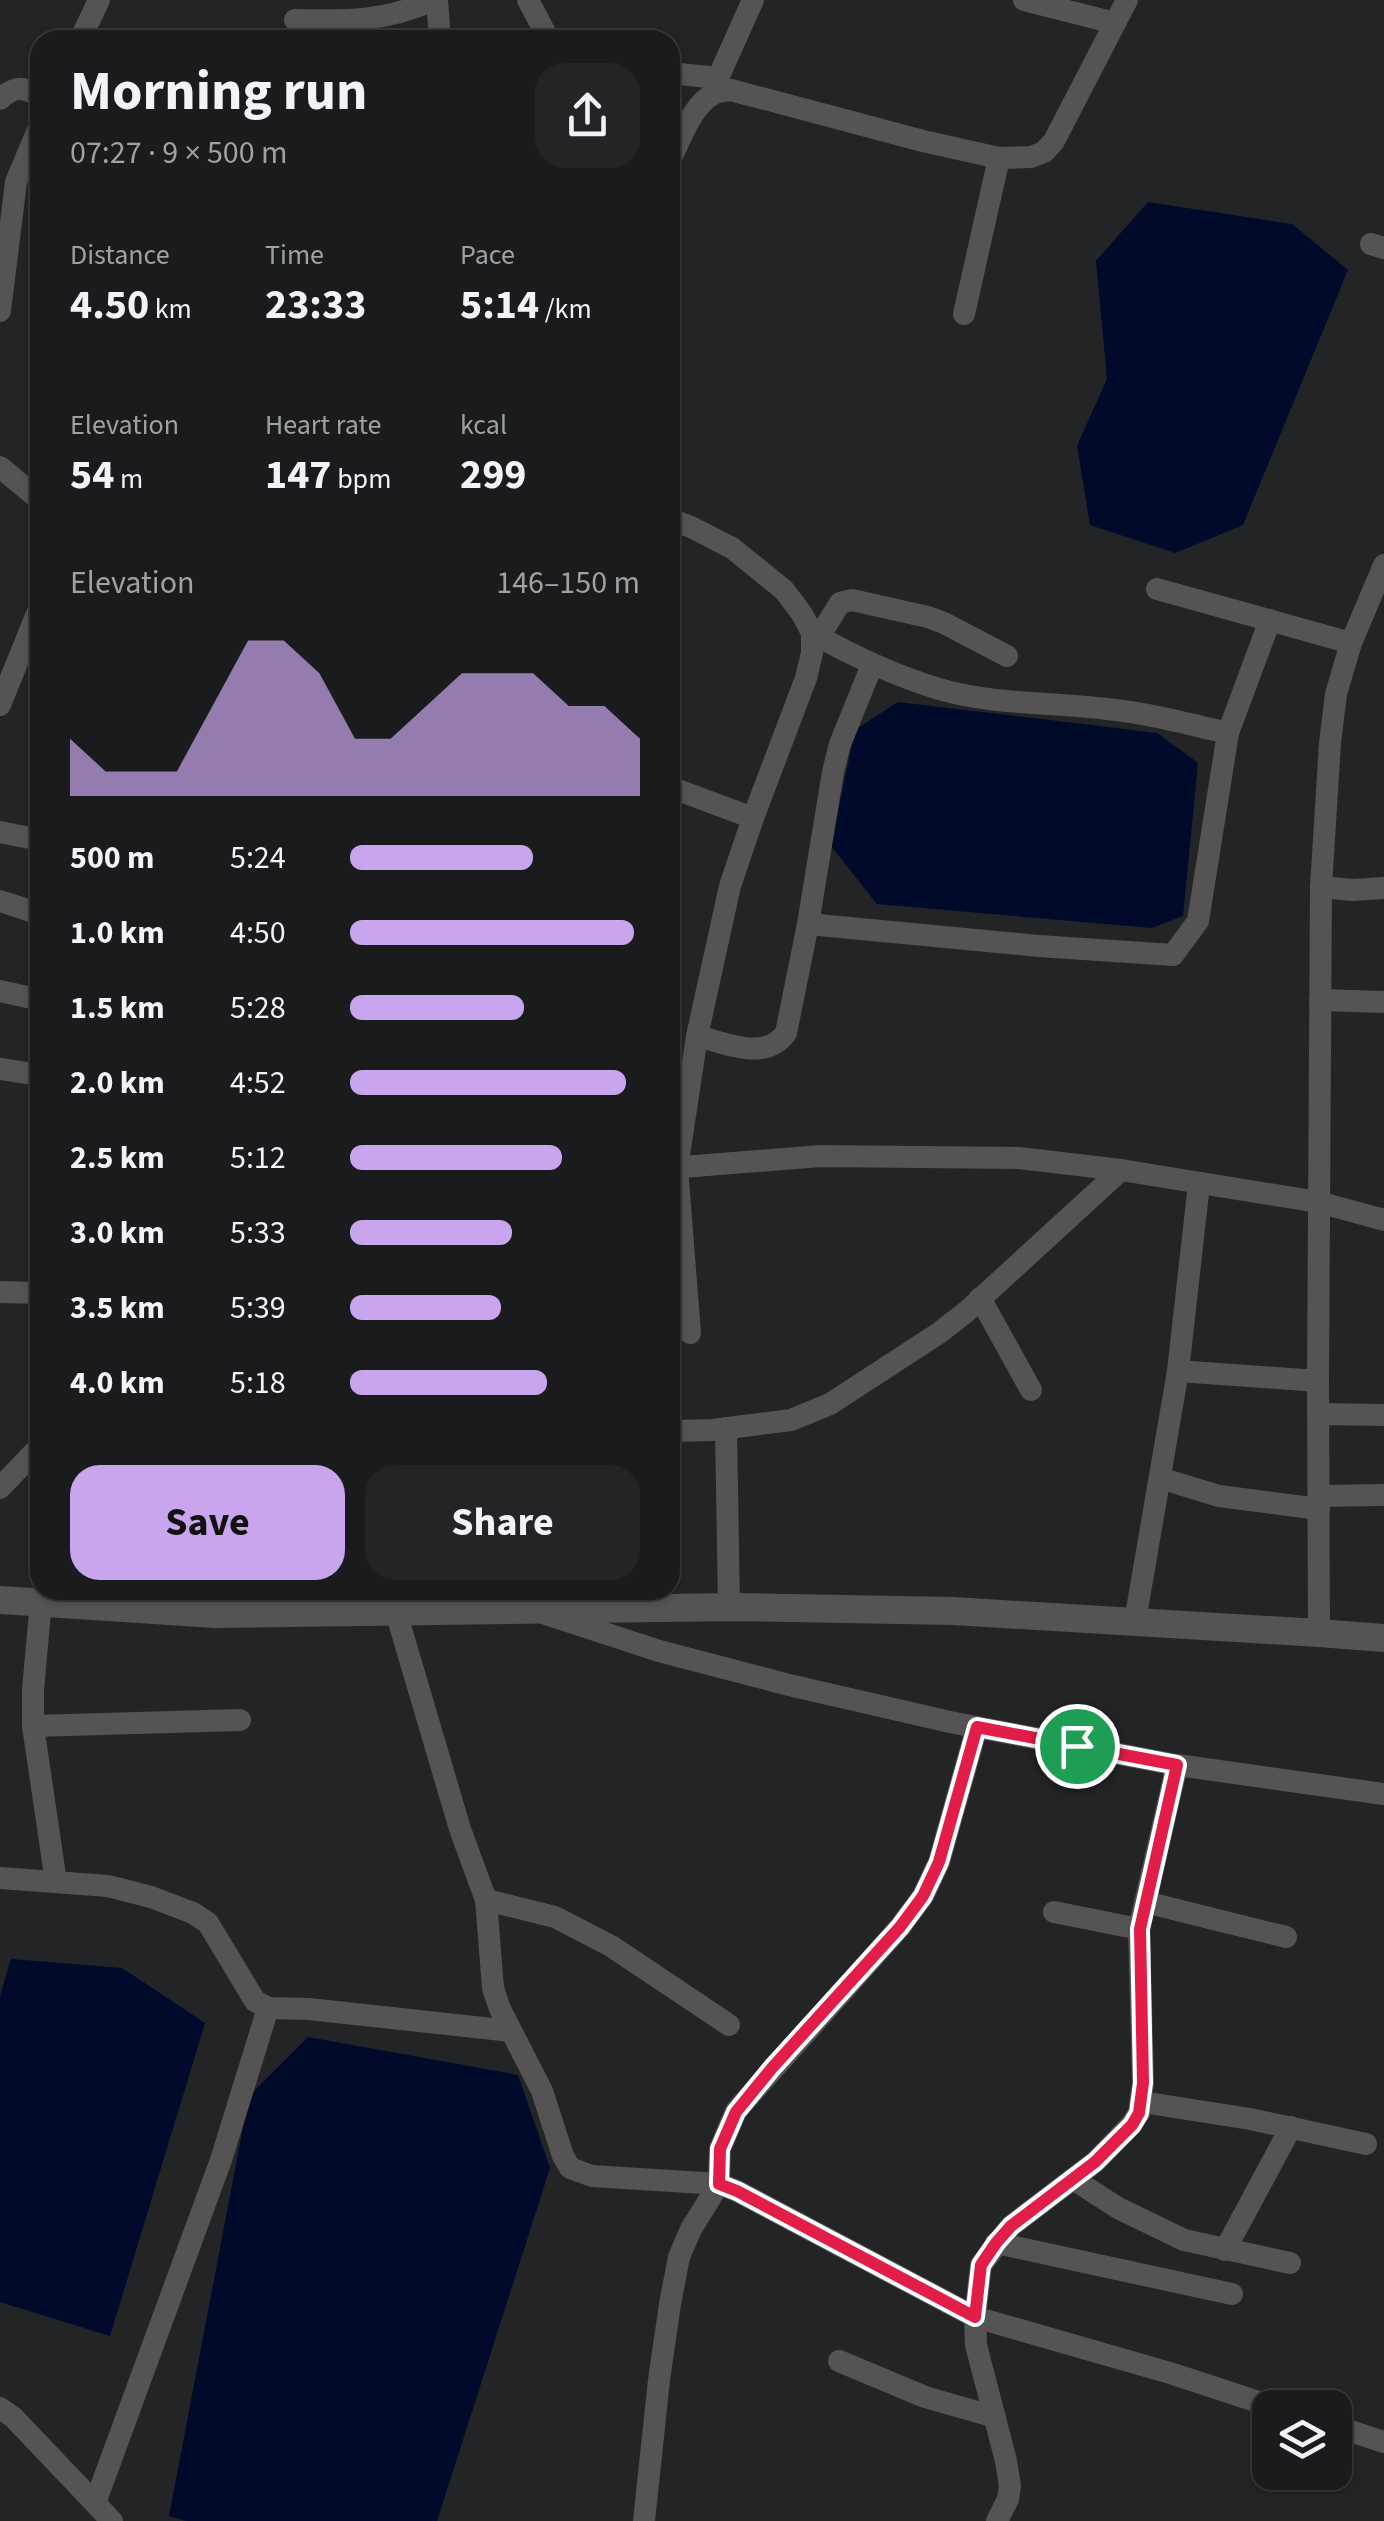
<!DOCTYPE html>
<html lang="en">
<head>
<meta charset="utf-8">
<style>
  :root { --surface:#1a1b1c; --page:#232425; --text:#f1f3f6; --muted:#9fa1a3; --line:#38393b; --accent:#c9a5ee }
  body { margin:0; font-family:"Source Sans 3",sans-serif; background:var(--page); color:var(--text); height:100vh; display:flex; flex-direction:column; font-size:38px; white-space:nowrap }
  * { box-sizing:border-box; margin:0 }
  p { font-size:32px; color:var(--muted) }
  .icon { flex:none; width:55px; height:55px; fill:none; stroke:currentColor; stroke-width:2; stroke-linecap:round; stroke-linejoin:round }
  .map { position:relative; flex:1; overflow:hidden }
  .details { position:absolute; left:30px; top:30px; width:650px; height:1570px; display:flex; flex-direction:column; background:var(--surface); border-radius:30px; box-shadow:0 2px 8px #0004,0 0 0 2px var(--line) }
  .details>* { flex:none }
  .tools { position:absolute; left:1252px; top:2390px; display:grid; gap:20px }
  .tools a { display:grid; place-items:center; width:100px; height:100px; border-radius:20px; background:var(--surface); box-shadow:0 2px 8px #0004,0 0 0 2px var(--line); font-size:50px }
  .pin { position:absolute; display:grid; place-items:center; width:85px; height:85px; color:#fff; margin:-42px; border:5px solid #fff; border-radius:50%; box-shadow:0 2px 10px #0007 }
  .round { display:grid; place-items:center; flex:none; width:105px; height:105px; border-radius:30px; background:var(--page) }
  .head { display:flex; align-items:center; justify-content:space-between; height:170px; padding:0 40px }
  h1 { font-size:55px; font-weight:700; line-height:75px }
  .figures { display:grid; grid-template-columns:repeat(3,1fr); gap:15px; height:170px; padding:10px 40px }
  .figures div { display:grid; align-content:center }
  .figures b { font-size:42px; font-weight:700 }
  .figures small { font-size:28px; font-weight:400 }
  .figures p { font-size:28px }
  .chart { height:280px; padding:20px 40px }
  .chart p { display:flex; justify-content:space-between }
  .chart svg { width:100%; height:180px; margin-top:10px; fill:var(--accent); opacity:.7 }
  .action { display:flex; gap:20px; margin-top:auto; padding:20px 40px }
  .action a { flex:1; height:115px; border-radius:30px; background:var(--accent); color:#111; font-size:40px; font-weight:700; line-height:115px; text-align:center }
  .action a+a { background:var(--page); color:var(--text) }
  ul { padding:0 40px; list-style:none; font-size:32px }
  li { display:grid; grid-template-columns:160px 120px 1fr; align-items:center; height:75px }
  li i { height:25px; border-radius:12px; background:var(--accent) }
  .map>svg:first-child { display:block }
  .water { fill:#000a2b }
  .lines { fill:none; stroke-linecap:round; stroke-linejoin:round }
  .minor { stroke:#555353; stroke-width:22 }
  .tertiary { stroke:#555353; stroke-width:28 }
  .route-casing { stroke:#fff; stroke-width:20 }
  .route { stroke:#e11d48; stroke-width:12 }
</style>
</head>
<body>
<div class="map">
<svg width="1384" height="2521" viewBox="0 0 1384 2521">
  <rect width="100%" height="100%" fill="#222426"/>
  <g class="water">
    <polygon points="1148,202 1292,224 1348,270 1243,525 1175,553 1090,525 1077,446 1107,379 1096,261"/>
    <polygon points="898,702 1157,733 1198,763 1183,916 1152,928 877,904 831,846 855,730"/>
    <polygon points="11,1959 122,1968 205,2023 110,2336 0,2302 0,1996"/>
    <polygon points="308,2037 518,2075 550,2168 437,2521 186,2521 169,2516 249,2096"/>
  </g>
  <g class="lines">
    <g class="minor">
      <polyline points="437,0 440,40"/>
      <polyline points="528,0 549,40"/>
      <polyline points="1024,0 1115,23"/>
      <path d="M295 20C345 21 385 22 433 0"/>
      <polyline points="80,40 99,0"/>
      <polyline points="670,73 718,78"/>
      <polyline points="715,93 718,78 753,0"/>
      <path d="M0 99C16 85 21 87 40 96"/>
      <path d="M670 160C681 139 692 104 715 93 720 91 726 91 731 90L923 141 999 158 1031 157 1044 152 1054 141 1127 0"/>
      <polyline points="1371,244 1384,248"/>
      <polyline points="0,311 16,182 40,125"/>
      <polyline points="964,314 999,158"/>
      <polyline points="0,467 40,500"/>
      <polyline points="670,519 691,527 732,548 784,590 802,614 812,633 812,653 806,678 753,818 730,886 697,1036 677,1168 690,1333"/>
      <polyline points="1157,589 1351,643"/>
      <path d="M812 633C853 656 893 675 939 689 994 705 1051 702 1107 709 1148 713 1188 724 1228 733"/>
      <polyline points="819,637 840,603 852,600 928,617 944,623 1007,656"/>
      <polyline points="0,705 40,606"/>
      <polyline points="670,787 753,818"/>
      <polyline points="0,832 40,840"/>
      <polyline points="1321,887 1353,890 1384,888"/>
      <polyline points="0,901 40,914"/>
      <polyline points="808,924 833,772 840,744 872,665"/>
      <polyline points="0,991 40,1000"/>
      <polyline points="1320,1000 1384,1002"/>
      <path d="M697 1036C726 1043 765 1062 786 1033L808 924 1039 946 1173 955 1198 921 1228 733 1270 620"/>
      <polyline points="0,1069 40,1075"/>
      <polyline points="670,1168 821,1156 1019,1158 1121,1170 1318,1202 1384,1220"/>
      <polyline points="0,1292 40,1293"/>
      <polyline points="980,1298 1031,1390"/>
      <polyline points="1178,1371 1318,1381"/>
      <polyline points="1318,1414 1384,1415"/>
      <polyline points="726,1428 729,1607"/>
      <polyline points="670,1431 713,1430 791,1420 830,1404 939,1333 966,1312 1121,1170"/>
      <polyline points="1160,1478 1219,1496 1319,1509"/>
      <polyline points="0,1488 40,1446"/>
      <polyline points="1319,1496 1384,1495"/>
      <polyline points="41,1601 33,1690 33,1726 56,1882"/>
      <polyline points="396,1612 460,1829 486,1900 493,1988 500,2009 542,2091 563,2156 570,2168 592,2176 719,2184 737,2191 975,2317 1170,2373 1277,2408"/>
      <polyline points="543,1613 659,1651 789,1685 950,1722 1177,1765 1384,1794"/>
      <polyline points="1135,1621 1178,1371 1199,1184"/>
      <polyline points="1319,1633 1318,1381 1321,887 1330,743 1336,694 1351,643 1384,565"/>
      <polyline points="33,1726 240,1720"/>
      <polyline points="0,1878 108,1886 151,1897 193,1913 208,1923 255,2001 268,2008 309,2009 511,2031"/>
      <polyline points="486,1900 555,1917 611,1946 729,2025"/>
      <polyline points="1145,1902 1286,1937"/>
      <polyline points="1054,1912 1139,1929"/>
      <polyline points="1142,2102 1250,2119 1366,2144"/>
      <polyline points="1073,2179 1118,2208 1184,2240 1290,2263"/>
      <polyline points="996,2243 1232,2294"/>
      <polyline points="1225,2250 1291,2127"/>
      <polyline points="839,2361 925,2397 995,2417"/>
      <polyline points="0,2408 13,2417 112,2521"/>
      <polyline points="1335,2426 1384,2442"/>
      <polyline points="95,2503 221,2160 268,2008"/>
      <polyline points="644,2521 659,2380 670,2304 679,2257 691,2229 719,2184 720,2149 736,2111 900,1927 923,1896 939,1862 977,1727"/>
      <polyline points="997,2521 1008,2499 1010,2486 1006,2461 976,2345 975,2317 981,2265 1011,2226 1095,2162 1131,2125 1139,2113 1143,2083 1139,1929 1177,1765"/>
    </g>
    <polyline class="tertiary" points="0,1600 215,1614 738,1607 953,1611 1319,1633 1384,1638"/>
  </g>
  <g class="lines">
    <g class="route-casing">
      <polygon id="route" points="977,1727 1177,1765 1140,1929 1143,2083 1139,2113 1132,2125 1095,2162 1011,2226 996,2243 981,2265 975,2317 737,2191 719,2184 720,2149 736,2112 772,2068 900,1927 923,1896 939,1862"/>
    </g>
    <use href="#route" class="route"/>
  </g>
</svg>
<div class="tools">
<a><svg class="icon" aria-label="layers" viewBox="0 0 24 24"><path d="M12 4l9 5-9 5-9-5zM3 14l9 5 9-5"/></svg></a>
</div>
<div class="pin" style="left:1077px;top:1746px;background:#1e9e55"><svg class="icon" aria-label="arrive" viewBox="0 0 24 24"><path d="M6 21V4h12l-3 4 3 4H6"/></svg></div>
<section class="details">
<div class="head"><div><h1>Morning run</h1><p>07:27 · 9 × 500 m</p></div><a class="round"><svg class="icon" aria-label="share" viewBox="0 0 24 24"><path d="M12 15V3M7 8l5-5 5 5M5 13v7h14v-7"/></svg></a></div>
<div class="figures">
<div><p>Distance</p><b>4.50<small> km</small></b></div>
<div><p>Time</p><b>23:33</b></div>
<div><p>Pace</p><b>5:14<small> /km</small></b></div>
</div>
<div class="figures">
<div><p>Elevation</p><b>54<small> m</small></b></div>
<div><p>Heart rate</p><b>147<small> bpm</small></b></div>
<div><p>kcal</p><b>299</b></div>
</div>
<div class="chart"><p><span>Elevation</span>146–150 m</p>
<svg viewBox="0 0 160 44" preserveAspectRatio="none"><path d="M0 44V30L10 38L20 38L30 38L40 22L50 6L60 6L70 14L80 30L90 30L100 22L110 14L120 14L130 14L140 22L150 22L160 30V44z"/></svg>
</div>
<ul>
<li><b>500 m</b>5:24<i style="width:63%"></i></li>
<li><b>1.0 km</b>4:50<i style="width:98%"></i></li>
<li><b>1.5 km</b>5:28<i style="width:60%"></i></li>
<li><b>2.0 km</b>4:52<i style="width:95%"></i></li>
<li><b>2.5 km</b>5:12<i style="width:73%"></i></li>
<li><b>3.0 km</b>5:33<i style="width:56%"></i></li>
<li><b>3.5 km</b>5:39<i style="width:52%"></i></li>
<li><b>4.0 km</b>5:18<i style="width:68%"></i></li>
</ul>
<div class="action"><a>Save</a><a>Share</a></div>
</section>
</div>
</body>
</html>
